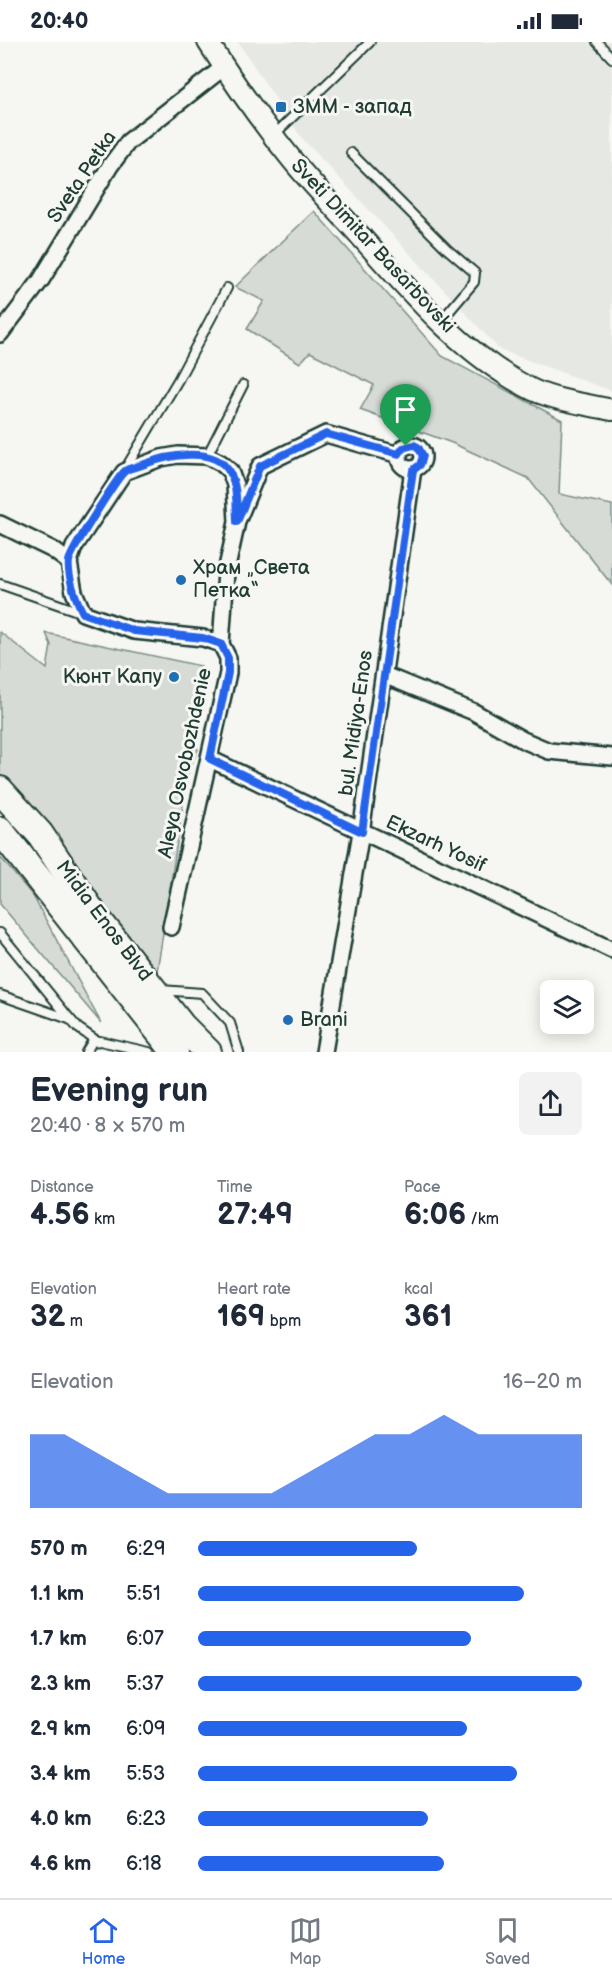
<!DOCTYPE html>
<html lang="en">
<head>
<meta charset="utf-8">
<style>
  :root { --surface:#fff; --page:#f2f2f3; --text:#1f2937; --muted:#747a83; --line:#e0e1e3; --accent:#2563eb }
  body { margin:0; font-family:"Balsamiq Sans",sans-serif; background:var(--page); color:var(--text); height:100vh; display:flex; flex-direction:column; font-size:22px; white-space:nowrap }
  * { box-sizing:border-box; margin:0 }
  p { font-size:20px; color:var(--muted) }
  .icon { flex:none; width:33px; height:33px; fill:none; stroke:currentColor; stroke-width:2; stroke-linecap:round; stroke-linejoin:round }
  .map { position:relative; height:1010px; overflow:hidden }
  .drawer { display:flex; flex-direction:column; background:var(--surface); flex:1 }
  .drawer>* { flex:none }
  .fabs { position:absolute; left:540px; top:938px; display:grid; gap:12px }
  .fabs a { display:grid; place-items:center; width:54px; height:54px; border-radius:9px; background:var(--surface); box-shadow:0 3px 15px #0003; font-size:30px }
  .pin { position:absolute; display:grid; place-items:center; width:51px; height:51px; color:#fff; margin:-62px -26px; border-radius:50% 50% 50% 0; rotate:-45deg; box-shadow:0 0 6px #0007 }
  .pin .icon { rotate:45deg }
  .round { display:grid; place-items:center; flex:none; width:63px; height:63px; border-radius:9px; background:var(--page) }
  .overview { display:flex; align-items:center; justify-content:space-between; height:102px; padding:0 30px }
  h1 { font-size:33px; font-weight:700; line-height:45px }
  .figures { display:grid; grid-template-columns:repeat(3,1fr); gap:9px; height:102px; padding:6px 30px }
  .figures div { display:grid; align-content:center }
  .figures b { font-size:30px; font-weight:700 }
  .figures small { font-size:16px; font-weight:400 }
  .figures p { font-size:16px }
  .chart { height:168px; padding:12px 30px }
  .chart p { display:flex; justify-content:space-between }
  .chart svg { width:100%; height:108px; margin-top:6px; fill:var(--accent); opacity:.7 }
  ul { padding:0 30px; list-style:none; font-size:20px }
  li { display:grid; grid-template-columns:96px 72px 1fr; align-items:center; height:45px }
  li i { height:15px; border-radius:8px; background:var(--accent) }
  .status { display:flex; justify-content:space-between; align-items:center; height:42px; padding:0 30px; background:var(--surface); direction:ltr }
  .status svg { height:16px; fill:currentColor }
  .tab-bar { display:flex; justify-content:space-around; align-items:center; height:84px; border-top:2px solid var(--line); background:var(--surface); font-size:16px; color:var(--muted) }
  .tab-bar a { display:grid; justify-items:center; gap:3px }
  .tab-bar .active { color:var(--accent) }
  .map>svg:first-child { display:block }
  .built { fill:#e6e8e4 }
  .green { fill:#d6dbd6; stroke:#7a8c85; stroke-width:1.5 }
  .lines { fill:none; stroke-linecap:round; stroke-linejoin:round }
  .service-casing { stroke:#1f3d34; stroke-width:12 }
  .minor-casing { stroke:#1f3d34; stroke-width:20 }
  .tertiary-casing { stroke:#1f3d34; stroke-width:24 }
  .primary-casing { stroke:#1f3d34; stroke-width:30 }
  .service { stroke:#f6f6f2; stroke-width:8 }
  .minor { stroke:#f6f6f2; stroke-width:15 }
  .tertiary { stroke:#f6f6f2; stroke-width:20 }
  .primary { stroke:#f6f6f2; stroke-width:26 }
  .route-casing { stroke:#fff; stroke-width:12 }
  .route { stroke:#2563eb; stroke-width:8 }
  .poi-dot { fill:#1f6fb2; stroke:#f6f6f2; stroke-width:2 }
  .labels { text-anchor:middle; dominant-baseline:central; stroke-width:6; stroke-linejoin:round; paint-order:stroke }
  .poi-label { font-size:20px; fill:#1f3d34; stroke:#f6f6f2; text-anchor:start }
  .street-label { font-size:20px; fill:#1f3d34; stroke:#f6f6f2 }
</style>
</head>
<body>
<div class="status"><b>20:40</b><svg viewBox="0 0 49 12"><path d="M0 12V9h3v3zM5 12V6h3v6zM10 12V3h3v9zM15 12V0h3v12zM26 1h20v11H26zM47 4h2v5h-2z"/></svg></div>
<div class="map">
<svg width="612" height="1010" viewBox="0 0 612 1010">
  <rect width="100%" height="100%" fill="#f6f6f2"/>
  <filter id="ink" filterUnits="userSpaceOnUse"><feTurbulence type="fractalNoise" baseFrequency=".0167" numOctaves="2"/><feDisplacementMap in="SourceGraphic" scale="12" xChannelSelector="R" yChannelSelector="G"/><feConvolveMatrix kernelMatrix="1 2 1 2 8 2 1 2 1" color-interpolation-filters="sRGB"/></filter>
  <g filter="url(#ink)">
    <polygon class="built" points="238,0 612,0 612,349 500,308 301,95"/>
    <g class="green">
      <polygon points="314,169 442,314 562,378 559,452 612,463 612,543 528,436 452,401 360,368 374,343 310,310 300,321 247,287 264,259 235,245"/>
      <polygon points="0,590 47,627 51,603 46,591 201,624 188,695 198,707 188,730 156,936 0,736"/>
      <polygon points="0,815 33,854 101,981 0,862"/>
    </g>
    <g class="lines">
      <g class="service-casing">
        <g id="service">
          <polyline points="597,0 612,16"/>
          <polyline points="274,93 370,0"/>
          <polyline points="351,111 447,207 475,231 474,240 441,279"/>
          <polyline points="207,414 243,343"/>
          <polyline points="124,429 178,338 227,246"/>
          <polyline points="0,542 83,571"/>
          <polyline points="0,891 70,977 78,986 97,999"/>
          <polyline points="161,948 202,951 230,981 239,1010"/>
          <polyline points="0,953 69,977"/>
          <polyline points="86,1010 92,1000 100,999 149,1010"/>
        </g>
      </g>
      <g class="minor-casing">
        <g id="minor">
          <polyline points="0,292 41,238 110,124 128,100 224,25"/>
          <circle cx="411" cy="415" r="12"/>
          <polyline points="239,475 260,424 326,392 399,413"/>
          <polyline points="0,482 53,508 69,520 74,505 124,430 161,416 178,413 207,414 221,421 230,429 235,443 237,480 226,530 221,602 228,616 228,631 171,885"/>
          <polyline points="69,520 74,550 83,571 134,589 203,596 221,602"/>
          <polyline points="384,633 474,670 523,698 549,709 612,715"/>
          <polyline points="210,717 612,908"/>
          <polyline points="324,1010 361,790 413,427"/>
        </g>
      </g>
      <g class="tertiary-casing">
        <path id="tertiary" d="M208 0C234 41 262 81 293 119 315 146 340 171 363 197 412 252 465 315 533 348 557 359 586 362 612 368"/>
      </g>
      <g class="primary-casing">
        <g id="primary">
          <polyline points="0,748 40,792 93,871 182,984 208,1010"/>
          <polyline points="0,788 175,1010"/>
        </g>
      </g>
      <use href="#service" class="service"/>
      <use href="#minor" class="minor"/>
      <use href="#tertiary" class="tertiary"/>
      <use href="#primary" class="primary"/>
    </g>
  </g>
  <g class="lines" filter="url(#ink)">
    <g class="route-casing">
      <path id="route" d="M326 392 399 412 403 406 414 403 418 405 423 414 420 423 413 428 362 790 210 717 228 631V616L221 602 203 596 134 589 83 571C76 558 67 533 69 519 71 509 118 434 125 429 129 426 137 425 142 423 166 414 215 402 230 431 238 446 236 464 237 480L260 424Z"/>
    </g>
    <use href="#route" class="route"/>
  </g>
  <g class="poi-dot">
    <rect x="275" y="59" width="12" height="12" rx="3"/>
    <circle cx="181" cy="538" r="6"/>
    <circle cx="174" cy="635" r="6"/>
    <circle cx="288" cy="978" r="6"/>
  </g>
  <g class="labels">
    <g class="poi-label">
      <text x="293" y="65">ЗММ - запад</text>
      <text x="193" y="526">Храм „Света<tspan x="193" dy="23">Петка“</tspan></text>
      <text x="162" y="635" text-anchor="end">Кюнт Капу</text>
      <text x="300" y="978">Brani</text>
    </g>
    <g class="street-label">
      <text transform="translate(82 135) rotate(-56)">Sveta Petka</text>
      <text transform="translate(373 204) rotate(47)">Sveti Dimitar Basarbovski</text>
      <text transform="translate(356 681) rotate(-82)">bul. Midiya-Enos</text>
      <text transform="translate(185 721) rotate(-78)">Aleya Osvobozhdenie</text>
      <text transform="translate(436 802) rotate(25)">Ekzarh Yosif</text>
      <text transform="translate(104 879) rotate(53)">Midia Enos Blvd</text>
    </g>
  </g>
</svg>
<div class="fabs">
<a><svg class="icon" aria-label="layers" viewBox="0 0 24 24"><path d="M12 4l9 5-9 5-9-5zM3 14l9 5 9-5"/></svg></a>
</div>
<div class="pin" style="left:406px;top:404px;background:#1e9e55"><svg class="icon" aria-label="arrive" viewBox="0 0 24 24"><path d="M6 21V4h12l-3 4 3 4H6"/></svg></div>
</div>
<section class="drawer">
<div class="overview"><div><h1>Evening run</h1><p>20:40 · 8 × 570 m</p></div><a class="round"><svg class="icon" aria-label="share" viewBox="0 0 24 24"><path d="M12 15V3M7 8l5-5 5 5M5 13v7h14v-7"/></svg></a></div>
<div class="figures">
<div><p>Distance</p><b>4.56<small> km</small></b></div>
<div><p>Time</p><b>27:49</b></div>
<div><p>Pace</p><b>6:06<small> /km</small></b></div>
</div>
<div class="figures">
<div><p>Elevation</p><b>32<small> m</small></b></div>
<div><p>Heart rate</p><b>169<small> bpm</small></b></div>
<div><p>kcal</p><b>361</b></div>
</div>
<div class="chart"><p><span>Elevation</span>16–20 m</p>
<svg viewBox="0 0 160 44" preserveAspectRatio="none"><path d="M0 44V14L10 14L20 22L30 30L40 38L50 38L60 38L70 38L80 30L90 22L100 14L110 14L120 6L130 14L140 14L150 14L160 14V44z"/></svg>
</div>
<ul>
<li><b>570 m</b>6:29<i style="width:57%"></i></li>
<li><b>1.1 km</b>5:51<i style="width:85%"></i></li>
<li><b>1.7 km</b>6:07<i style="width:71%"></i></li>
<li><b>2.3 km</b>5:37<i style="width:100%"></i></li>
<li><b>2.9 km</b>6:09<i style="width:70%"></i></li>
<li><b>3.4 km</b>5:53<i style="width:83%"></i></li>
<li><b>4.0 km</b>6:23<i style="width:60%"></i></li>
<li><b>4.6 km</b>6:18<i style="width:64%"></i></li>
</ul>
</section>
<nav class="tab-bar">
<a class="active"><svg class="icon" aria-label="home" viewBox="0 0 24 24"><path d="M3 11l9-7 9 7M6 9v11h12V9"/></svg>Home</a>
<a><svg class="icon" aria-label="map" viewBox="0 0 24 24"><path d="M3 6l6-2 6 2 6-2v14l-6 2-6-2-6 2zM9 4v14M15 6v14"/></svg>Map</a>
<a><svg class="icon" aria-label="saved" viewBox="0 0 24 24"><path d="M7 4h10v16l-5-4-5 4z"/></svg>Saved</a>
</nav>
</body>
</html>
